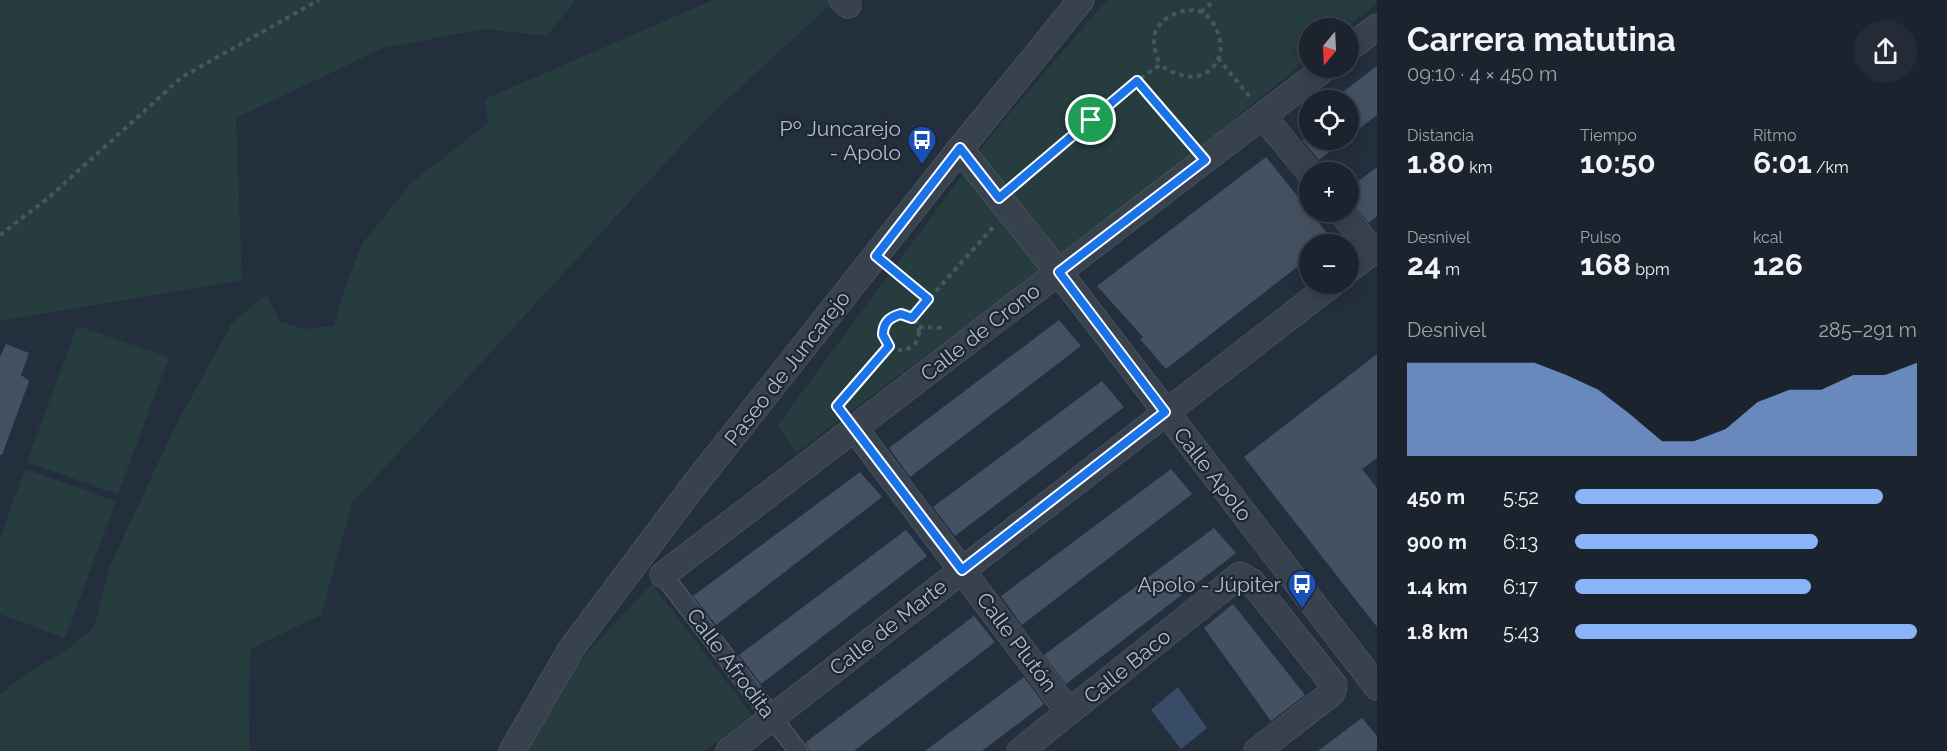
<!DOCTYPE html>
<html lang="es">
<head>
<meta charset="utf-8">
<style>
  :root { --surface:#1b232e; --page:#242b36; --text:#f1f3f6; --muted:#a0a4aa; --line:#39404a; --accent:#8ab4f8 }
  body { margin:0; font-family:Raleway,sans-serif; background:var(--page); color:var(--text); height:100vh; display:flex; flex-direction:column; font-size:22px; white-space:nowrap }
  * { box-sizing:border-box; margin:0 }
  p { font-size:20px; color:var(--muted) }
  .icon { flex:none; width:33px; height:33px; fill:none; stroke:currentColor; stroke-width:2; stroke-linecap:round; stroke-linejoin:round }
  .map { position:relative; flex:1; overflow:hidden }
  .sheet { display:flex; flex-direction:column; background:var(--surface); width:570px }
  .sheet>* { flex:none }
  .needle { width:39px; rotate:198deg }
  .fabs { position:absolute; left:1299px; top:18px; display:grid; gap:12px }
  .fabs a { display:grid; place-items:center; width:60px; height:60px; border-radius:50%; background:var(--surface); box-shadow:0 3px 15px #0003,0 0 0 2px var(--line); font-size:30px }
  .pin { position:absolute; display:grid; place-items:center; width:51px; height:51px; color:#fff; margin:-26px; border:3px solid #fff; border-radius:50%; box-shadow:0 2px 6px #0007 }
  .round { display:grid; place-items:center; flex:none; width:63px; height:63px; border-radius:32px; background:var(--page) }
  .head { display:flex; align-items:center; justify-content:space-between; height:102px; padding:0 30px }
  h1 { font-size:33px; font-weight:700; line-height:45px }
  .figures { display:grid; grid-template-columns:repeat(3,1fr); gap:9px; height:102px; padding:6px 30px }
  .figures div { display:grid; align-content:center }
  .figures b { font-size:30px; font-weight:700 }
  .figures small { font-size:16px; font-weight:400 }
  .figures p { font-size:16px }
  .chart { height:168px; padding:12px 30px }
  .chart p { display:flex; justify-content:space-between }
  .chart svg { width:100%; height:108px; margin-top:6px; fill:var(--accent); opacity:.7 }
  ul { padding:0 30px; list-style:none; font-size:20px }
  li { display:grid; grid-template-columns:96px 72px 1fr; align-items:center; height:45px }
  li i { height:15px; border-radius:8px; background:var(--accent) }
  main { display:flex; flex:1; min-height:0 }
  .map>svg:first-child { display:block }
  .green { fill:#263c3f }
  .water { fill:#394c67 }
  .building { fill:#455162 }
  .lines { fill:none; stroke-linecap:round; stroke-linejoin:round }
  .pedestrian-casing { stroke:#565f6c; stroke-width:20 }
  .minor-casing { stroke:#565f6c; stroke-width:27 }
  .path { stroke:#44595c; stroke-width:4; stroke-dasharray:4.5 4.5; stroke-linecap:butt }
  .pedestrian { stroke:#38414e; stroke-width:18 }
  .minor { stroke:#38414e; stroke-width:26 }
  .route-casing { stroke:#fff; stroke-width:12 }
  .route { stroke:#1a73e8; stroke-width:8 }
  .labels { text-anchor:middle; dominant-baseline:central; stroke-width:4.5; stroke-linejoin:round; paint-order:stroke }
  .poi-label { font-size:21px; fill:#b4bcc9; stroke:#1d2633; text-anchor:end }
  .street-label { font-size:21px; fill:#b4bcc9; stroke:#1d2633 }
</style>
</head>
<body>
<main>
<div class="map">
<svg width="1377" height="751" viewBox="0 0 1377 751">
  <rect width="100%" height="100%" fill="#242f3e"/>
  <g class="green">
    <polygon points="0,0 576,0 547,36 484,29 383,48 236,118 242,280 0,321"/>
    <polygon points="713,0 835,0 705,120 352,503 321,615 250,649 249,751 0,751 0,694 26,674 68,649 94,627 110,566 175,427 232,323 266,294 280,321 304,329 334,326 345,287 362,244 412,182 488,123 485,99"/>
    <polygon points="1107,0 1377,0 1377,3 1346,28 1310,28 1309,58 1184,161 796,453 778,425 996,129"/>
    <polygon points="77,326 169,357 118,494 27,462"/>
    <polygon points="25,469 116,501 65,638 0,614 0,538"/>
    <polygon points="652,584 752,715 705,751 526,751 574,667"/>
  </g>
  <polygon class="water" points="1178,687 1207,728 1181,749 1151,710"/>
  <g class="building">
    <polygon points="1377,66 1377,115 1348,137 1348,100 1332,100"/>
    <polygon points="1302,140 1345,140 1319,160"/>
    <polygon points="1266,157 1336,244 1310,244 1310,257 1166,369 1140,339 1143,337 1097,286"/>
    <polygon points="1377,167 1377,216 1369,223 1348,199 1348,189"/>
    <polygon points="1059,320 1081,346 910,477 889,448"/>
    <polygon points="6,344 29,353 21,375 29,381 2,455 0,455 0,357"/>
    <polygon points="1377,354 1377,458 1362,469 1377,488 1377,627 1244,457"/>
    <polygon points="1102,381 1124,407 955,536 933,507"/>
    <polygon points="1171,469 1192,494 1022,625 1001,596"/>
    <polygon points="860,472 882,497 716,625 693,596"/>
    <polygon points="1214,528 1236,553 1066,684 1044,655"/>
    <polygon points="906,530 927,556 761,684 739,655"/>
    <polygon points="1233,604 1305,695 1271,721 1204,628"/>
    <polygon points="974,616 995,642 854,751 809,751 806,742"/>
    <polygon points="1024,677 1044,704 982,751 925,751"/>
    <polygon points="1362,718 1377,736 1377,751 1318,751"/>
  </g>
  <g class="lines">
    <g class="pedestrian-casing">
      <polyline id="pedestrian" points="663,575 798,751"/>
    </g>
    <g class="minor-casing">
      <g id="minor">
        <polyline points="842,0 848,5"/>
        <polyline points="1348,49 1377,27"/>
        <polyline points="1263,116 1310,173"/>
        <polyline points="960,149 1071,288 1377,687"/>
        <polyline points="1341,212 1373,251"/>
        <polyline points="1348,270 1377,248"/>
        <polyline points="855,429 1069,712"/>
        <polyline points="663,575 1325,68"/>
        <polyline points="512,751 571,649 691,489 960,149 1081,0"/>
        <polyline points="729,751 1332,284"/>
        <polyline points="1020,751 1240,575 1252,582 1334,685 1332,693 1257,751"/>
      </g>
    </g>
    <g class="path">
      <polyline points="1201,12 1215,0"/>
      <polyline points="1218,58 1250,97"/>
      <polyline points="1137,81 1191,144"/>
      <path d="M1017 183 1137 81 1160 65C1179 78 1207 85 1219 57 1225 42 1214 15 1198 11 1183 7 1160 18 1155 33 1152 43 1156 56 1160 65"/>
      <polyline points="0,235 47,199 182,77 319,0"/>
      <polyline points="894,271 928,299"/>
      <circle cx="901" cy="332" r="18"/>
      <polyline points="912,318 994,226"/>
      <polyline points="919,327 945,328"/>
      <polyline points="842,412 837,406 889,346"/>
    </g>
    <use href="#pedestrian" class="pedestrian"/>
    <use href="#minor" class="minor"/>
  </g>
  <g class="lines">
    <g class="route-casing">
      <path id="route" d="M1137 81 1205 160 1059 272 1165 412 962 570 837 406 889 346 883 335C883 323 889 317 901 314L912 318 928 299 876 256 960 148 999 198Z"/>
    </g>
    <use href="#route" class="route"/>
  </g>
  <defs>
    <g id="bus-pin" transform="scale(1.5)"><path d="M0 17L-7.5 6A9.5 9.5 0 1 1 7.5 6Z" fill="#1a4fb4" stroke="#1d2633"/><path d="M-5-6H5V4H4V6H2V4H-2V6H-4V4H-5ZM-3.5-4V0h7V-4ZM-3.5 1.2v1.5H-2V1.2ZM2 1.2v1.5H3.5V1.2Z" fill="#fff"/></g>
  </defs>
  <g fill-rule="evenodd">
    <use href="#bus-pin" x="922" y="140"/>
    <use href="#bus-pin" x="1302" y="584"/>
  </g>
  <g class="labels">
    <g class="poi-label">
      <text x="901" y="128">Pº Juncarejo<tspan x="901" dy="24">- Apolo</tspan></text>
      <text x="1281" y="584">Apolo - Júpiter</text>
    </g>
    <g class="street-label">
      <text transform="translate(980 332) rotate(-38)">Calle de Crono</text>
      <text transform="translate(787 368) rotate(-52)">Paseo de Juncarejo</text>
      <text transform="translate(1213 474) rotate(52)">Calle Apolo</text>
      <text transform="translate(888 627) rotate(-38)">Calle de Marte</text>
      <text transform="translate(1017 642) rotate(53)">Calle Plutón</text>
      <text transform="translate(731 663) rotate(53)">Calle Afrodita</text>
      <text transform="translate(1127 666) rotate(-39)">Calle Baco</text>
    </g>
  </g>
</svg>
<div class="fabs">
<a><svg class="needle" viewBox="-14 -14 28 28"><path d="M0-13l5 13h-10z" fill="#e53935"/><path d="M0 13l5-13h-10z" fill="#a0a4aa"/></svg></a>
<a><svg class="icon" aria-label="locate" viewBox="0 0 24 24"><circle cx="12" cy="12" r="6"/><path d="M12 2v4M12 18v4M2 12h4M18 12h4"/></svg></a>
<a>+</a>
<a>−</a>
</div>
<div class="pin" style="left:1091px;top:120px;background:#1e9e55"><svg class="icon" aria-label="arrive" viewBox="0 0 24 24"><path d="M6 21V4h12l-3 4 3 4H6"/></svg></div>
</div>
<section class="sheet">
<div class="head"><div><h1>Carrera matutina</h1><p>09:10 · 4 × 450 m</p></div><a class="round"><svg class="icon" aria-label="share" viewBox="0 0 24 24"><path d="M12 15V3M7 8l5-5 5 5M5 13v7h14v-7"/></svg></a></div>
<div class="figures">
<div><p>Distancia</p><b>1.80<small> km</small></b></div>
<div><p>Tiempo</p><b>10:50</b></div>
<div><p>Ritmo</p><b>6:01<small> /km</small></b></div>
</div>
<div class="figures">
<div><p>Desnivel</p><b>24<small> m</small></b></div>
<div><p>Pulso</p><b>168<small> bpm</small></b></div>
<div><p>kcal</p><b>126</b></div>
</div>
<div class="chart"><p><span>Desnivel</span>285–291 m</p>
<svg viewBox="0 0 160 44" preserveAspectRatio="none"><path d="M0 44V6L10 6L20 6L30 6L40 6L50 11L60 17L70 27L80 38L90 38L100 33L110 22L120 17L130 17L140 11L150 11L160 6V44z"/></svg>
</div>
<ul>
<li><b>450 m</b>5:52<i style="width:90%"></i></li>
<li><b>900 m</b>6:13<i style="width:71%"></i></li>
<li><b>1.4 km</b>6:17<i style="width:69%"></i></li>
<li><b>1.8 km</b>5:43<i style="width:100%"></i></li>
</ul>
</section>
</main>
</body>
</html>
